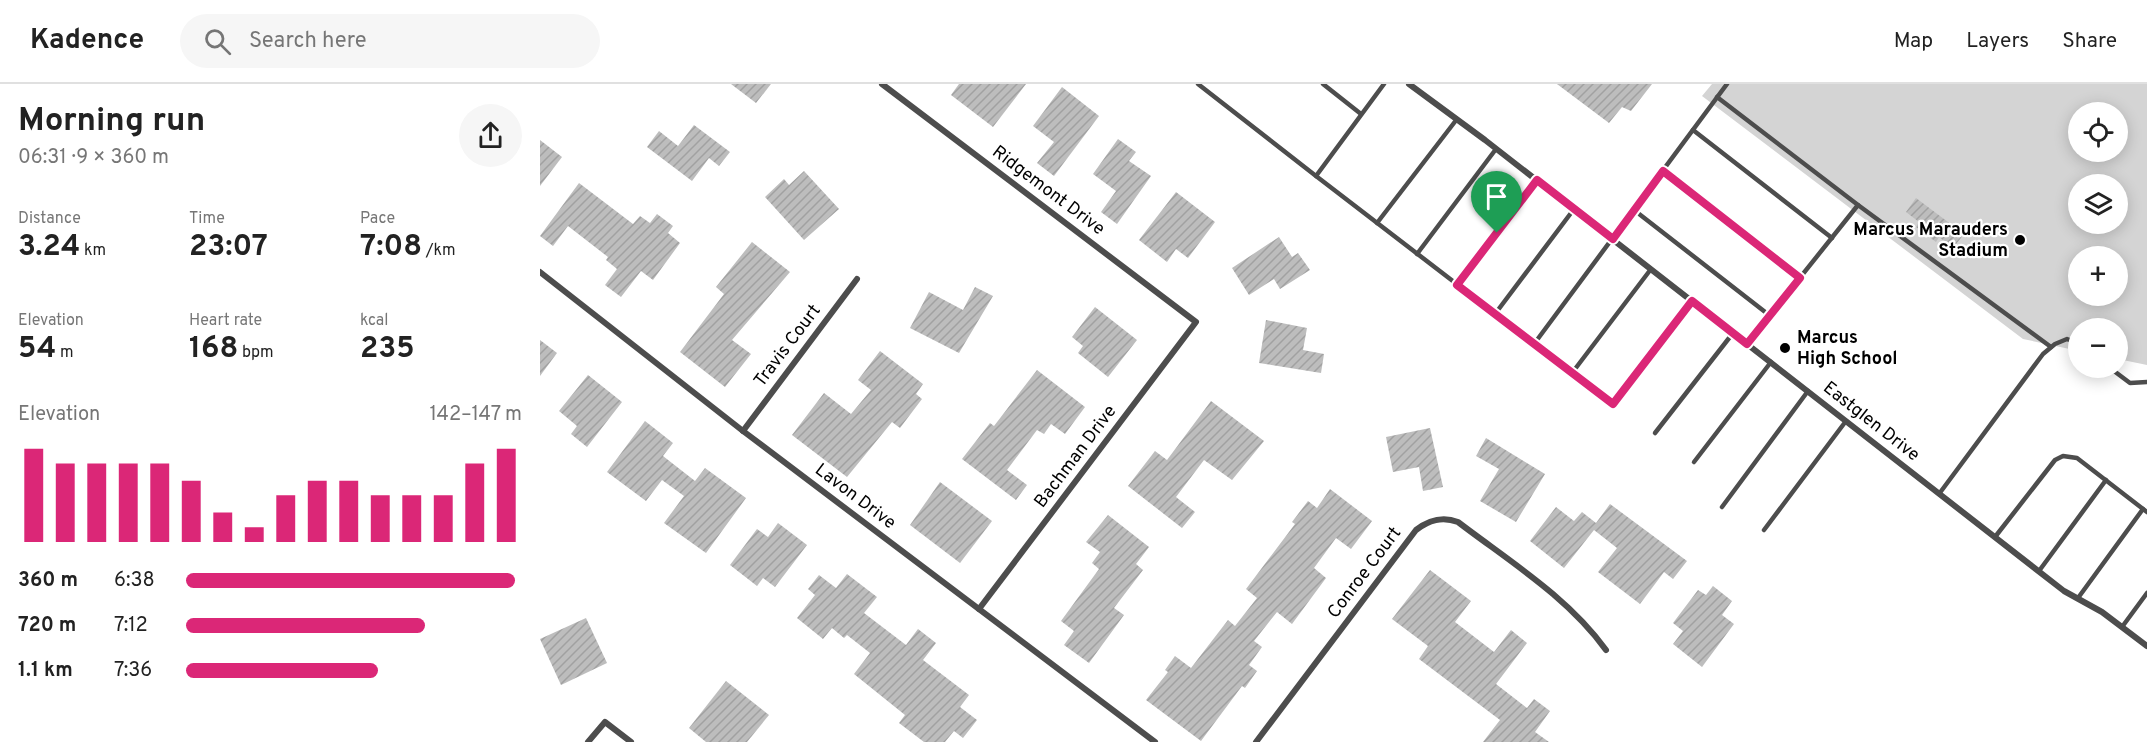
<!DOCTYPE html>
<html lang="en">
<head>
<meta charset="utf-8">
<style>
  :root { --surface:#fff; --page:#f6f6f6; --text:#222; --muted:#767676; --line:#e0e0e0; --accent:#db2777 }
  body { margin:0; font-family:Overpass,sans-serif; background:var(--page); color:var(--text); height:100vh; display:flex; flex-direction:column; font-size:22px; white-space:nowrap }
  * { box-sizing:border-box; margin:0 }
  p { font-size:20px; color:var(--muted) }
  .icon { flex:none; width:33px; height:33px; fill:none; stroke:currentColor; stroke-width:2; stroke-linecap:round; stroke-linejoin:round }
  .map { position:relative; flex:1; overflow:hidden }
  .panel { display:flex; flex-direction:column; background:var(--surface); width:540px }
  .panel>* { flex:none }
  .tools { position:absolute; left:1528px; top:18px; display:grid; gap:12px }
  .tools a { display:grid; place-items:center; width:60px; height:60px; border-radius:50%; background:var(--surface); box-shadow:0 3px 15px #0003; font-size:30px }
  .pin { position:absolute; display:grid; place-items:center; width:51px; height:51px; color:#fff; margin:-62px -26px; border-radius:50% 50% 50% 0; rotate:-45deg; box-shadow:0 0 6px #0007 }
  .pin .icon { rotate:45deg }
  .round { display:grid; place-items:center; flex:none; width:63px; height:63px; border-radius:32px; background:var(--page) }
  .head { display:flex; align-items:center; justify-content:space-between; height:102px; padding:0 18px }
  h1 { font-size:33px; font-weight:700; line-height:45px }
  .metrics { display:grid; grid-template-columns:repeat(3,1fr); gap:9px; height:102px; padding:6px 18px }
  .metrics div { display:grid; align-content:center }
  .metrics b { font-size:30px; font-weight:700 }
  .metrics small { font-size:16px; font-weight:400 }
  .metrics p { font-size:16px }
  .chart { height:168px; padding:12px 18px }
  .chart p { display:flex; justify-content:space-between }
  .chart svg { width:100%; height:108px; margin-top:6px; stroke:var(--accent); stroke-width:6 }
  ul { padding:0 18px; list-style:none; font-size:20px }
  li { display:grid; grid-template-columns:96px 72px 1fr; align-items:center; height:45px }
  li i { height:15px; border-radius:8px; background:var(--accent) }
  header { display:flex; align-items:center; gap:36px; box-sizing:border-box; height:84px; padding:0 30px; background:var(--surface); border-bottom:2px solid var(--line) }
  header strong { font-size:28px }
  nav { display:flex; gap:33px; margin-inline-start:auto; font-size:21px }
  .search { width:420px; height:54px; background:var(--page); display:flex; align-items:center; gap:15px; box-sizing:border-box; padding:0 21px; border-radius:33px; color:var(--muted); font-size:22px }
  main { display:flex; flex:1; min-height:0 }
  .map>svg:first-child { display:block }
  .green { fill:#d4d4d4; fill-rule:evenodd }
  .building { fill:url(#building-hatch) }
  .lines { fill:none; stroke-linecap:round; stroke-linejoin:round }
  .lane { stroke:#4d4d4d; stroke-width:4.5 }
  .street { stroke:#4d4d4d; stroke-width:6 }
  .route-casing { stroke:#fff; stroke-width:12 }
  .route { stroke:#db2777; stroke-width:8 }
  .poi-dot { fill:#000; stroke:#fff; stroke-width:2 }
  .labels { text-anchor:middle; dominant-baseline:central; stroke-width:4.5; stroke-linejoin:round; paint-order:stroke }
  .street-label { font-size:18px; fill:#000; stroke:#fff }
  .poi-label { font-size:18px; font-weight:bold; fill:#000; stroke:#fff; text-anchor:end }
</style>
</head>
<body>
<header>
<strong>Kadence</strong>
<div class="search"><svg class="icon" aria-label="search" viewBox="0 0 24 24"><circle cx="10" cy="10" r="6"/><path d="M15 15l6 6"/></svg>Search here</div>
<nav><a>Map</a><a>Layers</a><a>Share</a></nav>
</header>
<main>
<section class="panel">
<div class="head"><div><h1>Morning run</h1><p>06:31 · 9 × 360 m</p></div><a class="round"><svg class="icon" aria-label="share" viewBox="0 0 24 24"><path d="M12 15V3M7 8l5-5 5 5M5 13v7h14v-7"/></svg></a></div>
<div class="metrics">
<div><p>Distance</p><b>3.24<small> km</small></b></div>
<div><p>Time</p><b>23:07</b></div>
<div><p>Pace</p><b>7:08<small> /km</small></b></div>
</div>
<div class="metrics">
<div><p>Elevation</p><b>54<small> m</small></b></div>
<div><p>Heart rate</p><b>168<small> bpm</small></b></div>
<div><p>kcal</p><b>235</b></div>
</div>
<div class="chart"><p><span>Elevation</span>142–147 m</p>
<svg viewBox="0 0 160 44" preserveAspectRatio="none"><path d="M5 44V6M15 44V12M25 44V12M35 44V12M45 44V12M55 44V19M65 44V32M75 44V38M85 44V25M95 44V19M105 44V19M115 44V25M125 44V25M135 44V25M145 44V12M155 44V6"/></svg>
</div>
<ul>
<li><b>360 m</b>6:38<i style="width:98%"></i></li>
<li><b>720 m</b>7:12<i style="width:71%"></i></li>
<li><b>1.1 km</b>7:36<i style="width:57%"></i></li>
</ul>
</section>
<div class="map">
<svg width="1607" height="658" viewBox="0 0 1607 658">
  <defs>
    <pattern id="building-hatch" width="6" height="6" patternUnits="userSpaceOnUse" patternTransform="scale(1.5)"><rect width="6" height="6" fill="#bdbdbd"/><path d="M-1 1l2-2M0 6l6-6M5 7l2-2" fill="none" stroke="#a1a1a1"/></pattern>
  </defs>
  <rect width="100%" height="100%" fill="#fff"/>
  <path class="green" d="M1172 0H1607V281L1578 275V244H1539V267L1483 255 1162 12ZM1539 28H1578V68H1539ZM1539 100H1578V140H1539ZM1539 172H1578V212H1539Z"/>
  <g class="building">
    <polygon points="191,0 231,0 216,19"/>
    <polygon points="419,0 486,0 453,43 411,11"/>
    <polygon points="1017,0 1112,0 1091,27 1082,23 1069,39"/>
    <polygon points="522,3 559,32 514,92 497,79 514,58 493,42"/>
    <polygon points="154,41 190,68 179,82 169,74 152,97 107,63 119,47 138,62"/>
    <polygon points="578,55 596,68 589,77 611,92 577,140 561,128 576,107 553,90"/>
    <polygon points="0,56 22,73 0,102"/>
    <polygon points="264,87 299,125 264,156 225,113 244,95 249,101"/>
    <polygon points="39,99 93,140 100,132 110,139 117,130 133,142 128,149 140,159 113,196 101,187 81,213 65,201 77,185 66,176 68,173 28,142 13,162 0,152"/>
    <polygon points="636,108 675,138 648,174 636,165 627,178 599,156"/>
    <polygon points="1376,114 1424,150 1413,164 1399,153 1396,158 1376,143 1379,138 1366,128"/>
    <polygon points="739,153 752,173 758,169 770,186 740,205 734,195 709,211 692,184"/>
    <polygon points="212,158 250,188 192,256 211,270 185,303 140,268 184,210 176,203"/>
    <polygon points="435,203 453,212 419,269 370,244 389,208 423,226"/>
    <polygon points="555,223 597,256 568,293 538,269 543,262 532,253"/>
    <polygon points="726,236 767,244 763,266 784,270 781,289 719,279"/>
    <polygon points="0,256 17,269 0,292"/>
    <polygon points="340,267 383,300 376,310 382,315 360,344 352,338 307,393 252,351 284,309 311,330 331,306 318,296"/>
    <polygon points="497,286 545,323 525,350 511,340 504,350 497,346 467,386 487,401 476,416 422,375 450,339 454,342"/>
    <polygon points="48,291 82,318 47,363 31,350 37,342 19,327"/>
    <polygon points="671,317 724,357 692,396 664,376 636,413 655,428 642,444 588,402 615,367 627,376"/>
    <polygon points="105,337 133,359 123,372 155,397 165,384 206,414 166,469 124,439 144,412 122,396 106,417 67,388"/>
    <polygon points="890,344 903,403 883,407 879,383 853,388 846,353"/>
    <polygon points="946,354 1005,390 976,438 940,417 959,385 936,372"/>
    <polygon points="400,398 452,437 420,479 370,441"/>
    <polygon points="790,405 832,437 811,465 796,454 774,484 786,494 752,540 737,528 714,557 722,563 709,581 717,587 705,604 702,602 661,657 606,616 628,588 625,586 635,572 651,584 688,536 695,542 717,514 706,505 755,440 752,438 768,417 777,424"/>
    <polygon points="1070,420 1147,477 1133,495 1124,488 1100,520 1058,488 1077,464 1054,446 1024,484 990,457 1016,423 1034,437 1042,428 1056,439"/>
    <polygon points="568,431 609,463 596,480 603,486 574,524 584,531 549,579 524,561 534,547 521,537 559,485 552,479 560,468 546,458"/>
    <polygon points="238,439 267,461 235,503 223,494 217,502 190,481 217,445 228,453"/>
    <polygon points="890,486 931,517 915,538 954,568 971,546 987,559 956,600 987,624 994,615 1010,627 995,648 1009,658 943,658 960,636 879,575 888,562 852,535"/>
    <polygon points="307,490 337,513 324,529 366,561 378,545 396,559 383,576 429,611 420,623 437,636 423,654 414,647 405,658 384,658 359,639 365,631 314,590 330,569 307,551 304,554 292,544 283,555 257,534 275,511 268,505 279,491 296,504"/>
    <polygon points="1173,502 1192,517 1182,531 1194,540 1162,583 1133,560 1143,547 1133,539 1158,506 1166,511"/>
    <polygon points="46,534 67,579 21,601 0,555"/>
    <polygon points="186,597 229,631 207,658 166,658 149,644"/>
  </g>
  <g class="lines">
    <g class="lane">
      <polyline points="658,0 776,92"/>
      <polyline points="783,0 821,30"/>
      <polyline points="844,0 776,92 1073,320 1152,217"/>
      <polyline points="1177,13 1318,121"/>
      <polyline points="1153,46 1292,154"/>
      <polyline points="1123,87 1260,194"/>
      <polyline points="1094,126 1229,231"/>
      <polyline points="837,139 917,35"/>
      <polyline points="877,170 956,65"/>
      <polyline points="917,201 997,96"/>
      <polyline points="955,230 1034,125"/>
      <polyline points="994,260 1187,0"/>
      <polyline points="1207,260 1318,121 1511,263"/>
      <polyline points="1570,284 1590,299 1607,298"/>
      <polyline points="1032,289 1111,185"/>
      <polyline points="1115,349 1193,249"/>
      <polyline points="1154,378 1231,278"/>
      <polyline points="1399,410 1503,270 1515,260 1527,255 1539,260"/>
      <polyline points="1182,423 1268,307"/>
      <polyline points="1224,446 1306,337"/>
      <polyline points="1455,453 1515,376 1523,372 1537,374 1607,428"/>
      <polyline points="1499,487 1566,396"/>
      <polyline points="1538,514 1603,425"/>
      <polyline points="1582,543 1607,509"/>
    </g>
    <g class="street">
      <polyline points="342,0 656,238 439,525"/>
      <polyline points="869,0 945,56 1524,507 1562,528 1607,562"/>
      <polyline points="0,188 203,347 615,658"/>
      <polyline points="203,347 317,195"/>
      <polyline points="48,658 65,638 91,658"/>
      <path d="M716 658 876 446C889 436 902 432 918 438 969 477 1028 513 1066 566"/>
    </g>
  </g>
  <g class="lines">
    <g class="route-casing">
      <polygon id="route" points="1123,87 1260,194 1207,260 1152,217 1073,320 917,201 997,96 1073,155"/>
    </g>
    <use href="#route" class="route"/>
  </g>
  <g class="poi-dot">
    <circle cx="1480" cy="156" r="6"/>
    <circle cx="1245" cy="264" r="6"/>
  </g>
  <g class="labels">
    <g class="street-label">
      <text transform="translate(508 107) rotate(37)">Ridgemont Drive</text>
      <text transform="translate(248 262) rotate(-53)">Travis Court</text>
      <text transform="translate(1331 338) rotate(38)">Eastglen Drive</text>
      <text transform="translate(536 373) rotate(-53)">Bachman Drive</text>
      <text transform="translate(315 413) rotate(37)">Lavon Drive</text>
      <text transform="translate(825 489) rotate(-53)">Conroe Court</text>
    </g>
    <g class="poi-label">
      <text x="1468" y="146">Marcus Marauders<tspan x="1468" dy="21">Stadium</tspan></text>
      <text x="1257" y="254" text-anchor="start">Marcus<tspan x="1257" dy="21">High School</tspan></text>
    </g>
  </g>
</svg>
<div class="tools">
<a><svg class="icon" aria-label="locate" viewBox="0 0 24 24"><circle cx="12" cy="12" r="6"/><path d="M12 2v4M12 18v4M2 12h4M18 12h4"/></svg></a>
<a><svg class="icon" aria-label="layers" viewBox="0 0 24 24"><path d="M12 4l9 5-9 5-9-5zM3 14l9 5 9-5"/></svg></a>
<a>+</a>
<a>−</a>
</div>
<div class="pin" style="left:957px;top:149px;background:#1e9e55"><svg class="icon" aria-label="arrive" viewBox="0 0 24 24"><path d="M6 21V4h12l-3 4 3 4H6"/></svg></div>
</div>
</main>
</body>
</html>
